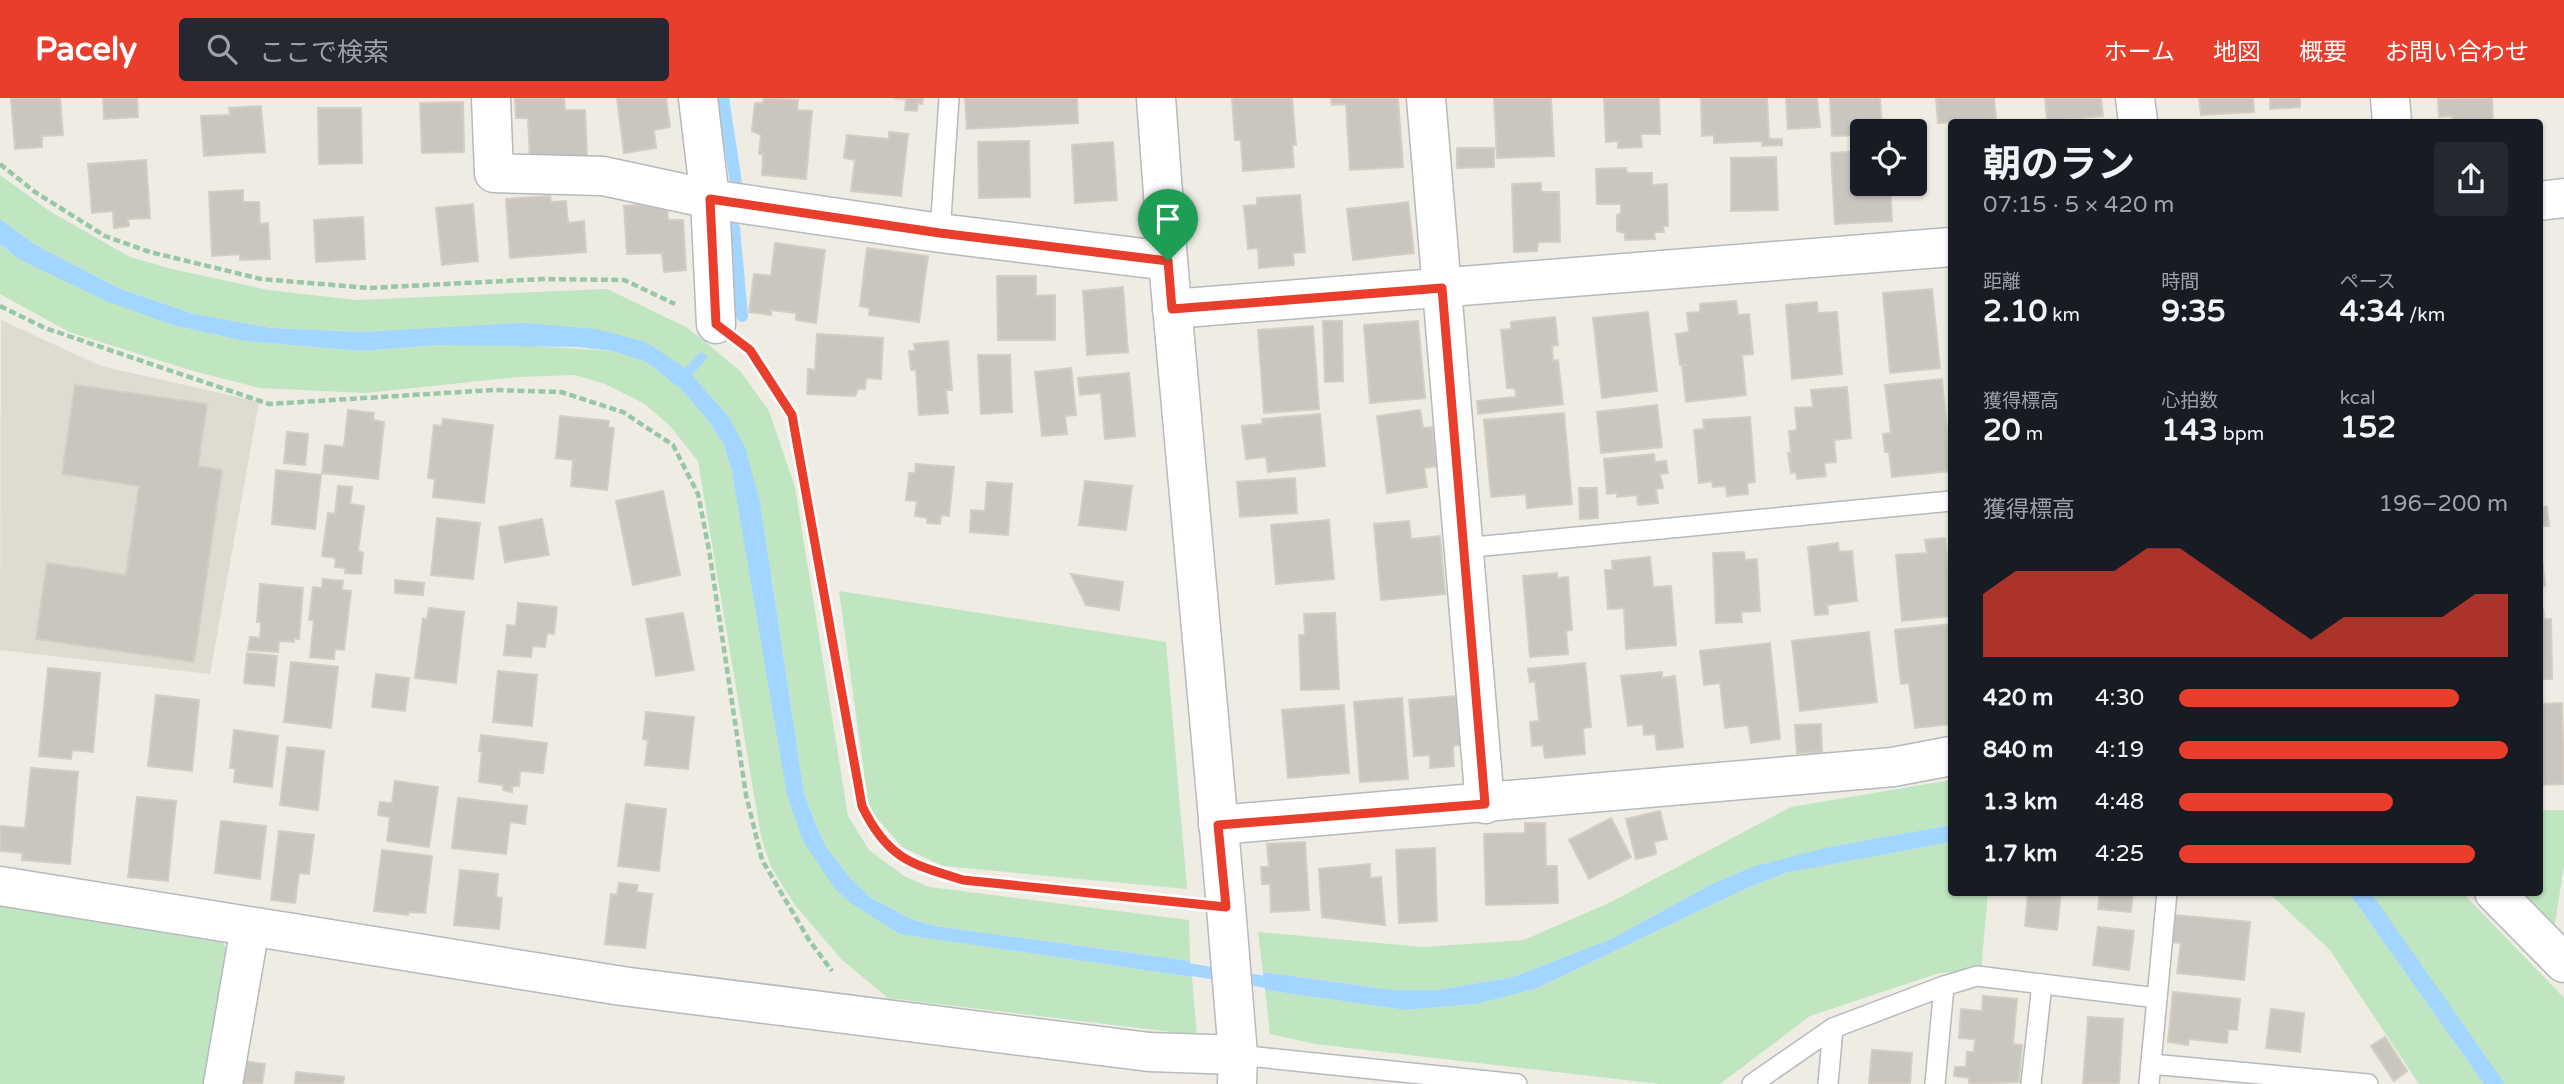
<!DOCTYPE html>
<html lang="ja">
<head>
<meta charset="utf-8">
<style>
  :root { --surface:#171b24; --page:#242831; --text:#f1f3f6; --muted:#9ea1a6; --accent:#ea3e2d }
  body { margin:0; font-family:"Varela Round","Noto Sans JP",sans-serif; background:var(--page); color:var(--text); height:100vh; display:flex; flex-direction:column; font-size:26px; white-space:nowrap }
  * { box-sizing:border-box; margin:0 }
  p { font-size:23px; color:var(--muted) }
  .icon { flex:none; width:38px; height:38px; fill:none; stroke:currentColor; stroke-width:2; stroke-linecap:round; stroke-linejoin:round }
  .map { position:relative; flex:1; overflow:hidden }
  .drawer { position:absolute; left:1948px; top:21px; width:595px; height:777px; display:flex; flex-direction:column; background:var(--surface); border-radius:7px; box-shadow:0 2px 5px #0004 }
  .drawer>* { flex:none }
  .buttons { position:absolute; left:1850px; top:21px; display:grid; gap:14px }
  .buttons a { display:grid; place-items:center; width:77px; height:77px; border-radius:7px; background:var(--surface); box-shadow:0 2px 5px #0004; font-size:35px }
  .pin { position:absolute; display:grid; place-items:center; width:60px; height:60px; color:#fff; margin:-72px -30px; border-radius:50% 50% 50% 0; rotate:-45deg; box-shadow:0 0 7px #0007 }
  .pin .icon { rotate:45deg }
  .round { display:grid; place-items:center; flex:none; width:74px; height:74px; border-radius:7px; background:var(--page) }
  .headline { display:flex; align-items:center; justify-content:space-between; height:119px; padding:0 35px }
  h1 { font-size:38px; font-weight:700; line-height:52px }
  .figures { display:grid; grid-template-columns:repeat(3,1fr); gap:10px; height:119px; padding:7px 35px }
  .figures div { display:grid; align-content:center }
  .figures b { font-size:30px; font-weight:700 }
  .figures small { font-size:19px; font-weight:400 }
  .figures p { font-size:19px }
  .chart { height:196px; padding:14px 35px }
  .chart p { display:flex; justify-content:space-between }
  .chart svg { width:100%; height:126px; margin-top:7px; fill:var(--accent); opacity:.7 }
  ul { padding:0 35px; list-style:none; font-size:23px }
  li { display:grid; grid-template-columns:112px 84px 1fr; align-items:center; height:52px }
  li i { height:18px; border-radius:9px; background:var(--accent) }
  header { display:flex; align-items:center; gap:42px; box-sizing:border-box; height:98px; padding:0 35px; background:var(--accent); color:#fff }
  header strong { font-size:33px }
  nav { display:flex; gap:38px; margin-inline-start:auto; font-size:24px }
  .search { width:490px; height:63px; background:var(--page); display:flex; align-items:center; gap:18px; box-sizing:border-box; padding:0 24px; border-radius:7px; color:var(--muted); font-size:26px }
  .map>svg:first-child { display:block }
  .education { fill:#dedbd1 }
  .green { fill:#bfe6c0 }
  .water { fill:#a2d5ff }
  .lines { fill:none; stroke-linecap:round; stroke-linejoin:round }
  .stream { stroke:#a2d5ff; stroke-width:12 }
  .building { fill:#c9c6c0; stroke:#d3cec1; stroke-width:2 }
  .lane-casing { stroke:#b6b9bd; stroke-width:22 }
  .street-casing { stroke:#b6b9bd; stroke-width:41 }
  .secondary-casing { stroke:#b7babf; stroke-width:41 }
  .path { stroke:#98c7a6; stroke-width:4.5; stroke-dasharray:7 3.5; stroke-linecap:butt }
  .lane { stroke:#fff; stroke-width:19 }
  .street { stroke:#fff; stroke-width:38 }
  .secondary { stroke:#fff; stroke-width:38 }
  .route-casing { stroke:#fff; stroke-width:14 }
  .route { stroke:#ea3e2d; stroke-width:9 }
</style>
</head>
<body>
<header>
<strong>Pacely</strong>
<div class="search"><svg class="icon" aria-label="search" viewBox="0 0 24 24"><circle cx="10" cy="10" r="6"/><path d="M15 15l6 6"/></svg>ここで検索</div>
<nav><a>ホーム</a><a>地図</a><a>概要</a><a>お問い合わせ</a></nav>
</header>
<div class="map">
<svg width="2564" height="986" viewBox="0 0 2564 986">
  <rect width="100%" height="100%" fill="#eeece3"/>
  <polygon class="education" points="1,222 101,268 259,304 210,576 0,552"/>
  <g class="green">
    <polygon points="0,77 51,114 130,159 168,170 268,192 356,202 607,191 686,229 708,246 741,274 769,313 795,389 848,718 869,752 904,778 929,789 1189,822 1190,863 935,828 911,821 871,800 851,781 826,749 815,725 804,695 760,404 728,318 692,277 701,254 685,271 646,244 435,232 362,234 272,230 194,216 120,191 34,146 0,121"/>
    <polygon points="0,146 19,161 176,228 245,243 360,253 439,247 516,247 613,253 646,264 682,292 708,322 724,347 732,373 803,743 901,836 1192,879 1197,937 888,900 842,862 795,807 771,769 761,738 698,363 670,328 645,306 605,286 575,277 518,279 366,295 260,290 193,273 69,234 0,196"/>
    <polygon points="839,493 1166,544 1187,791 943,768 902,749 869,711"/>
    <polygon points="1951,682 1951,727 1829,749 1710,787 1611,841 1513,879 1437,892 1392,892 1263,874 1258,834 1423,849 1524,842 1611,804 1791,709"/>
    <polygon points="2539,712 2564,712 2564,767 2554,832 2517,795 2539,794"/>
    <polygon points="1951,744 1951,794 1988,795 1981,873 1939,875 1810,918 1720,986 1660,986 1315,946 1270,936 1265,892 1405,912 1476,906 1535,891 1743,792 1785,775"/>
    <polygon points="2269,795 2349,795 2484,986 2419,986 2330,852"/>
    <polygon points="2369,795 2463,795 2564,900 2564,986 2505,986"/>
    <polygon points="0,800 217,834 227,852 205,986 0,986"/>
  </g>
  <g class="water">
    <polygon points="0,121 34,146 120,191 194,216 272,230 362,234 524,225 596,231 646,244 685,270 701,254 708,259 692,277 728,318 745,349 760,404 804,695 815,725 826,749 851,781 871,800 911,821 935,828 1190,863 1192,879 900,836 852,806 835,791 803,743 787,697 732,373 724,347 708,322 682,292 646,264 613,253 578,249 439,247 360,253 245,243 176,228 106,203 19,161 0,146"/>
    <polygon points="1951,727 1951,744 1785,775 1743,792 1535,891 1476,906 1405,912 1265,892 1263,874 1392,892 1437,892 1513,879 1611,841 1710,787 1752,769 1829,749"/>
    <polygon points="2349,795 2369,795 2376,802 2505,986 2484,986"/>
  </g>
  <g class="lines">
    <g class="stream">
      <polyline points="723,0 736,85"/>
      <polyline points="734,130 742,218"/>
      <polyline points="1175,869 1278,886"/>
    </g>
  </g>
  <g class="building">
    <polygon points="11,0 60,0 63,37 42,38 42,49 15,51"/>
    <polygon points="103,0 137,0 138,19 104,21"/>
    <polygon points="515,0 564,0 565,12 585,12 587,58 530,61 528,20 516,20"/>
    <polygon points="617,0 666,0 670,29 654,32 656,50 624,55"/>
    <polygon points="764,0 798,2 797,12 812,13 806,81 762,77 763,56 759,56 761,37 752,33 755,5 763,5"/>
    <polygon points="893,0 923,0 922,6 918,5 917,13 905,12 906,1"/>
    <polygon points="965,0 1077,0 1078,25 967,31"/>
    <polygon points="1232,0 1292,0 1296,47 1292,47 1294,69 1243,73 1241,42 1235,42"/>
    <polygon points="1331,0 1398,0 1403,69 1350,72 1346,6 1332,7"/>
    <polygon points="1494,0 1551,0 1554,58 1497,60"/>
    <polygon points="1604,0 1659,0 1660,36 1641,36 1642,49 1618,50 1618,43 1606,44"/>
    <polygon points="1701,0 1767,0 1769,41 1782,41 1782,47 1762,48 1762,43 1714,45 1714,37 1702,38"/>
    <polygon points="1786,0 1817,0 1820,29 1788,31"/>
    <polygon points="1830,0 1880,0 1882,33 1862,33 1862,37 1832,38"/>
    <polygon points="1936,0 1994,0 1996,21 1938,25"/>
    <polygon points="2045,0 2101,0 2103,18 2047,23"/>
    <polygon points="2199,0 2253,0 2254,14 2201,17"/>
    <polygon points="2270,0 2300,0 2300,9 2270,11"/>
    <polygon points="2492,0 2493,24 2453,24 2452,18 2439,19 2438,1"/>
    <polygon points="463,4 464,54 422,55 420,5"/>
    <polygon points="261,8 265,54 204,58 201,18 230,17 229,10"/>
    <polygon points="318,10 361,10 362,65 319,66"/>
    <polygon points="889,34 908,36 901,98 851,93 855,62 844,60 847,37 889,41"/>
    <polygon points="1029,43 1030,99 979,100 978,44"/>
    <polygon points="1113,44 1117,102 1075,105 1072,47"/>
    <polygon points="1457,50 1494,50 1494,69 1457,70"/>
    <polygon points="1862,53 1862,86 1890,86 1892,123 1835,126 1831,55"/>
    <polygon points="1776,59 1778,112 1731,113 1731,60"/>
    <polygon points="146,62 150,120 128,121 129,128 114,130 113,113 92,115 88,66"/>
    <polygon points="1626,70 1627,75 1652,75 1652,87 1667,86 1668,128 1663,128 1664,134 1654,134 1655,141 1625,142 1625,135 1617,133 1617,117 1621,115 1621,106 1597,106 1596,71"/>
    <polygon points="1541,85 1541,94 1559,94 1560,144 1538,144 1537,153 1514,154 1512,86"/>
    <polygon points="243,92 243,104 259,104 260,126 268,125 270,161 240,162 240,156 212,158 209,94"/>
    <polygon points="1300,97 1305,154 1293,155 1294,167 1259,170 1258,150 1248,151 1244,108 1257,107 1257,100"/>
    <polygon points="550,98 551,104 566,103 568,125 584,123 586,154 510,160 506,101"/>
    <polygon points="1408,104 1414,155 1353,162 1347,111"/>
    <polygon points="667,105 668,122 683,122 686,172 664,174 662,155 627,156 624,108"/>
    <polygon points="473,106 478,163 442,167 436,110"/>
    <polygon points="363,119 365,161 316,164 314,122"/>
    <polygon points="775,145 825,152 816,225 796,222 796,215 771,212 771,217 749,214 754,176 771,178"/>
    <polygon points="867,150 928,158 919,224 869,217 870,210 860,208"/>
    <polygon points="997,178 1036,178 1036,198 1055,197 1055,242 998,242"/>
    <polygon points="1123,189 1128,254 1087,257 1083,193"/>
    <polygon points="1932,191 1940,270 1890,275 1883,195"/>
    <polygon points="1736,203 1738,217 1749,216 1753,256 1742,257 1746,297 1686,304 1682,268 1688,267 1680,267 1676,236 1689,234 1687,215 1700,214 1700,206"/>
    <polygon points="1817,204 1818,215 1837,214 1842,276 1792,281 1786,207"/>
    <polygon points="1648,214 1657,293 1602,300 1593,220"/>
    <polygon points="1555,219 1558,247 1552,248 1553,263 1558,262 1563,306 1478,316 1477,303 1516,299 1515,290 1507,290 1501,232 1511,231 1511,224"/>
    <polygon points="1323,223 1342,223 1343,283 1325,284"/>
    <polygon points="1418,223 1425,300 1370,305 1364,227"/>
    <polygon points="1313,228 1319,311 1264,315 1258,232"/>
    <polygon points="817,236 883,240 881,281 866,280 865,291 858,291 855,298 807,296 808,271 815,272"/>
    <polygon points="948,243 952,292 946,292 948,315 919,317 916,272 911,272 909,253 915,253 914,246"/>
    <polygon points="978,257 1010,257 1012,314 981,316"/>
    <polygon points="1071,270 1076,317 1065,318 1067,336 1042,338 1035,274"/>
    <polygon points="1129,275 1135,338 1105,341 1101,295 1080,297 1078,280"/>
    <polygon points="1942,281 1951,373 1892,379 1889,354 1885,354 1883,336 1891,335 1885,287"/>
    <polygon points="75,287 207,306 198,368 222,372 194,564 36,541 47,465 126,477 139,388 62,376"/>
    <polygon points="1847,289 1851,340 1834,342 1836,364 1824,365 1826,378 1797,381 1796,374 1791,375 1788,355 1791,355 1789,333 1797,332 1795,310 1813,309 1811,292"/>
    <polygon points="1657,307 1662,349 1601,355 1597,314"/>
    <polygon points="348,312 374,315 373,322 384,324 378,381 322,375 325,347 344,349"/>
    <polygon points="1420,312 1423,330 1432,329 1437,368 1424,370 1427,389 1387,395 1377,318"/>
    <polygon points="1564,315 1572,406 1527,410 1526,396 1491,399 1484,322"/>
    <polygon points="1320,316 1325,368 1268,374 1266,359 1246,361 1242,328 1263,326 1262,321"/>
    <polygon points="560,318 609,323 608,329 614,330 607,392 571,388 573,362 556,360"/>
    <polygon points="1750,319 1755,384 1747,385 1748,396 1727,398 1726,388 1713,389 1712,383 1699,385 1694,332 1704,331 1703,322"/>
    <polygon points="443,321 493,327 484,405 433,399 435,381 428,380 434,327 442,328"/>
    <polygon points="287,334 308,336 305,367 284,365"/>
    <polygon points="1654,356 1655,364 1666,363 1668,375 1660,376 1663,390 1656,391 1658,405 1638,407 1637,397 1617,399 1617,395 1607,396 1604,361"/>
    <polygon points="916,366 954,369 949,418 941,417 940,426 927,425 928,420 915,418 917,403 906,402 909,375 915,375"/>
    <polygon points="276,372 321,377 315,431 272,426"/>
    <polygon points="1295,380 1297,415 1240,419 1237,384"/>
    <polygon points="1085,383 1132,388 1126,432 1079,427"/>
    <polygon points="987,384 1012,386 1008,437 970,434 971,412 985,413"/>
    <polygon points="338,388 352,389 350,406 364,408 358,453 363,455 361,476 345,475 346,470 335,469 336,460 322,458 328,415 335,416"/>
    <polygon points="1579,390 1597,390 1598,420 1580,421"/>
    <polygon points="663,393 680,477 633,487 616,403"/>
    <polygon points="2539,409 2547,409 2549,428 2539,428"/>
    <polygon points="437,420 480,425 473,481 431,477"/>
    <polygon points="542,421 549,457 505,464 499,429"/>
    <polygon points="1329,422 1334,481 1276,486 1271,427"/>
    <polygon points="1409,423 1411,441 1440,438 1445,496 1381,502 1374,426"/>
    <polygon points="2539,435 2545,488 2539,489"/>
    <polygon points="1945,440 1951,494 1951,518 1902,523 1896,457 1927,455 1925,442"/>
    <polygon points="1838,445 1839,454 1852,453 1857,503 1827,507 1828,516 1815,517 1808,449"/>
    <polygon points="1744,454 1745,462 1757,461 1760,513 1741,514 1742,524 1716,525 1713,455"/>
    <polygon points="1650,459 1653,489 1671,488 1676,547 1626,551 1624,510 1608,511 1605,472 1613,472 1612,463"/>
    <polygon points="1557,475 1557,480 1568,479 1572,532 1566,533 1568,556 1530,559 1523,478"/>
    <polygon points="1071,476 1123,484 1119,512 1086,507"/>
    <polygon points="323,481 343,483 342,492 351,493 344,552 335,551 334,561 310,559 314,522 309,522 313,489 322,490"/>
    <polygon points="395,482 424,485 423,497 395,495"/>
    <polygon points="260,486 303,490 299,541 294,540 294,544 279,543 278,554 248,552 250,539 260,540 261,524 257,524"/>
    <polygon points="518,505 557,509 554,536 547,535 545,549 532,548 531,559 504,557 507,527 516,528"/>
    <polygon points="429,510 464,514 456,585 415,580 423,520 427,521"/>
    <polygon points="2539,511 2543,511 2544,521 2551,521 2552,581 2539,581"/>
    <polygon points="683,515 694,572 656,578 646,521"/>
    <polygon points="1335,515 1339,591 1301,592 1299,537 1305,537 1304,516"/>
    <polygon points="1951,526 1951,626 1915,630 1909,585 1901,586 1895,532"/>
    <polygon points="1869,534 1877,604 1800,613 1792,543"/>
    <polygon points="1770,545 1780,641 1751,645 1748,627 1725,630 1720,585 1704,587 1700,553"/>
    <polygon points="247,555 277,558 274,588 244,585"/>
    <polygon points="291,564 338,569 331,630 284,624"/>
    <polygon points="1585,565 1591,629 1583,630 1585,656 1545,660 1543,647 1532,648 1530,624 1539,623 1535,583 1530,584 1528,571"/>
    <polygon points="48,570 100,575 93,654 72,652 71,661 39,658"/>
    <polygon points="498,573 537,577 532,628 493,624"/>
    <polygon points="1662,574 1662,580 1675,578 1683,649 1657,652 1655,636 1644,637 1643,626 1628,628 1621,578"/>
    <polygon points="376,576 409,580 405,613 372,609"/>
    <polygon points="156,597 199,602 192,673 148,668"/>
    <polygon points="1456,598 1460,647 1453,648 1454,668 1430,670 1430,657 1414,658 1409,602"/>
    <polygon points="1402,600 1408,681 1360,684 1354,604"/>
    <polygon points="2562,605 2564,686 2539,687 2539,606"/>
    <polygon points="1344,607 1349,675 1288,680 1282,612"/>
    <polygon points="646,614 694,619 688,671 645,667 648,642 643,641"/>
    <polygon points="1821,626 1822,654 1797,655 1795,627"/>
    <polygon points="234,632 278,638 272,689 234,684 235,670 230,670"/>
    <polygon points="481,637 547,645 543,675 520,673 519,688 512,688 512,694 503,692 503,687 479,684 482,654 479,653"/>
    <polygon points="287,649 324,653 318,712 280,707"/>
    <polygon points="31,670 78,674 70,766 22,762 23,755 0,753 0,728 25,730"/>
    <polygon points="395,683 438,689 429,749 387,743 390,719 378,717 380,704 392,705"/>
    <polygon points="137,699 176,703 168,783 128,779"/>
    <polygon points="458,700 527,708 525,726 510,724 506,756 452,750"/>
    <polygon points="626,706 666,711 659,773 618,768"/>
    <polygon points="1660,713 1667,741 1654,744 1656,756 1636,761 1626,721"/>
    <polygon points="1611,720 1631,759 1589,781 1569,742"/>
    <polygon points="221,723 266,728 260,781 215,775"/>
    <polygon points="1525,725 1545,725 1546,768 1557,768 1558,805 1486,807 1484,736 1525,735"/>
    <polygon points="279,733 314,737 309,776 299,775 295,805 271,802"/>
    <polygon points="1305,744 1309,812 1271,814 1270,786 1262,786 1261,769 1269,769 1267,746"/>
    <polygon points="1435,750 1437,823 1399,825 1396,752"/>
    <polygon points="382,752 432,758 425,815 409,814 408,817 374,813"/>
    <polygon points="1370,766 1370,780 1381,779 1385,827 1322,819 1319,771"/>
    <polygon points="460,772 498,776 496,799 502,800 499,831 454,827"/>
    <polygon points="619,785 638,787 636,794 652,796 645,850 605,846 611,796 617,797"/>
    <polygon points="2028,794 2061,794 2057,832 2025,828"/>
    <polygon points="2100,794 2133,794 2131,814 2098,811"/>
    <polygon points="2174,817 2250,824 2244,882 2177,875 2181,845 2171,844"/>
    <polygon points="2098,829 2134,833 2129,872 2093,867"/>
    <polygon points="2173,894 2240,901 2237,932 2228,931 2227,945 2189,941 2188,947 2168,944"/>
    <polygon points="1983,898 2017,901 2013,946 2022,947 2019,984 1969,986 1969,980 1954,978 1955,969 1966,969 1967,954 1974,954 1975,941 1959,940 1961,911 1982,913"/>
    <polygon points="2271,911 2304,915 2300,954 2266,950"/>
    <polygon points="2088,919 2123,921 2119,986 2083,986"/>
    <polygon points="2385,939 2407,973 2394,983 2371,948"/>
    <polygon points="1872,952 1912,955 1910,986 1869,986"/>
    <polygon points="237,962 265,966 262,986 235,986"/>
    <polygon points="296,974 344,979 343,986 295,986"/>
  </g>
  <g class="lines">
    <g class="lane-casing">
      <g id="lane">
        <polyline points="940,135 949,0"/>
        <polyline points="1463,450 1951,403"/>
        <polyline points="1238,957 1517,986"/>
        <polyline points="2151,966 2368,986"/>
        <polyline points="1752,986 1833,930 1944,888 1977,878 2157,900"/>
        <polyline points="1828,986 1833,930"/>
        <polyline points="1935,986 1944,888"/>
        <polyline points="2031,986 2042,886"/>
        <polyline points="2149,986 2167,794"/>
      </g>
    </g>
    <g class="street-casing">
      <g id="street">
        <polyline points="491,0 494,75 603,78 710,101 940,135 1168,163"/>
        <polyline points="698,0 710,101 716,226"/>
        <polyline points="1426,0 1485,706"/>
        <polyline points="2135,0 2138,24"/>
        <polyline points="2390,0 2392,24"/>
        <polyline points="2539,103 2564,100"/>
        <polyline points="1172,211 1951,149"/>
        <polyline points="1218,727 1893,669 1951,658"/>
        <polyline points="0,788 622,888 1149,954 1238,957"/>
        <polyline points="2494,794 2564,865"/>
        <polyline points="223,986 250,829"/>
      </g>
    </g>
    <g class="secondary-casing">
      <polyline id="secondary" points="1156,0 1168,163 1226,809 1238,957 1237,986"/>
    </g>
    <g class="path">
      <polyline points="0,66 35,94 105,138 150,154 261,181 369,190 543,181 624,182 675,206"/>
      <polyline points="0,208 45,230 269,306 493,292 561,294 623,314 673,347 698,396 709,452 746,697 762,762 809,842 832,873"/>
      <path d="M748 250 769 278 792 317 862 708C887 760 910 766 963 782L1184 805"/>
    </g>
    <use href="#lane" class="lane"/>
    <use href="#street" class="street"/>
    <use href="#secondary" class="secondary"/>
  </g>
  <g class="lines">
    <g class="route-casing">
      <path id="route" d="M710 101 940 135 1168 163 1172 211 1442 190 1485 706 1218 727 1226 809 963 782C910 766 887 760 862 708L792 317 750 252 716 226Z"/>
    </g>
    <use href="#route" class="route"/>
  </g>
</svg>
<div class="buttons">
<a><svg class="icon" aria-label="locate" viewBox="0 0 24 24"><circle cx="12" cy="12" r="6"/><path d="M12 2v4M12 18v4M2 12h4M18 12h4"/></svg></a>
</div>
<div class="pin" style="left:1168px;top:163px;background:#1e9e55"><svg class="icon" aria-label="arrive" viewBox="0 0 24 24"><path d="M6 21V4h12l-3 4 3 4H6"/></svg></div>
<section class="drawer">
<div class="headline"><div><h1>朝のラン</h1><p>07:15 · 5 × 420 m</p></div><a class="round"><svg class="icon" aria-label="share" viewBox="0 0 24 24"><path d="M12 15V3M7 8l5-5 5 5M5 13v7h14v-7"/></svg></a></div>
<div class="figures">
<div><p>距離</p><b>2.10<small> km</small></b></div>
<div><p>時間</p><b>9:35</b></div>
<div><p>ペース</p><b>4:34<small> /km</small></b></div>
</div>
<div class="figures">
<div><p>獲得標高</p><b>20<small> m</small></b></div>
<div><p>心拍数</p><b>143<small> bpm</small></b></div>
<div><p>kcal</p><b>152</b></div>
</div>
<div class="chart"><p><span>獲得標高</span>196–200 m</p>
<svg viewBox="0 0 160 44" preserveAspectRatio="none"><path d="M0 44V22L10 14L20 14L30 14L40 14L50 6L60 6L70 14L80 22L90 30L100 38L110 30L120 30L130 30L140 30L150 22L160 22V44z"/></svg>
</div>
<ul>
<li><b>420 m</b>4:30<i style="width:85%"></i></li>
<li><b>840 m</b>4:19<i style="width:100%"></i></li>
<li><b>1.3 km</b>4:48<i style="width:65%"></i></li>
<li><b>1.7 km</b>4:25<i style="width:90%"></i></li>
</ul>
</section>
</div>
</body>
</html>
